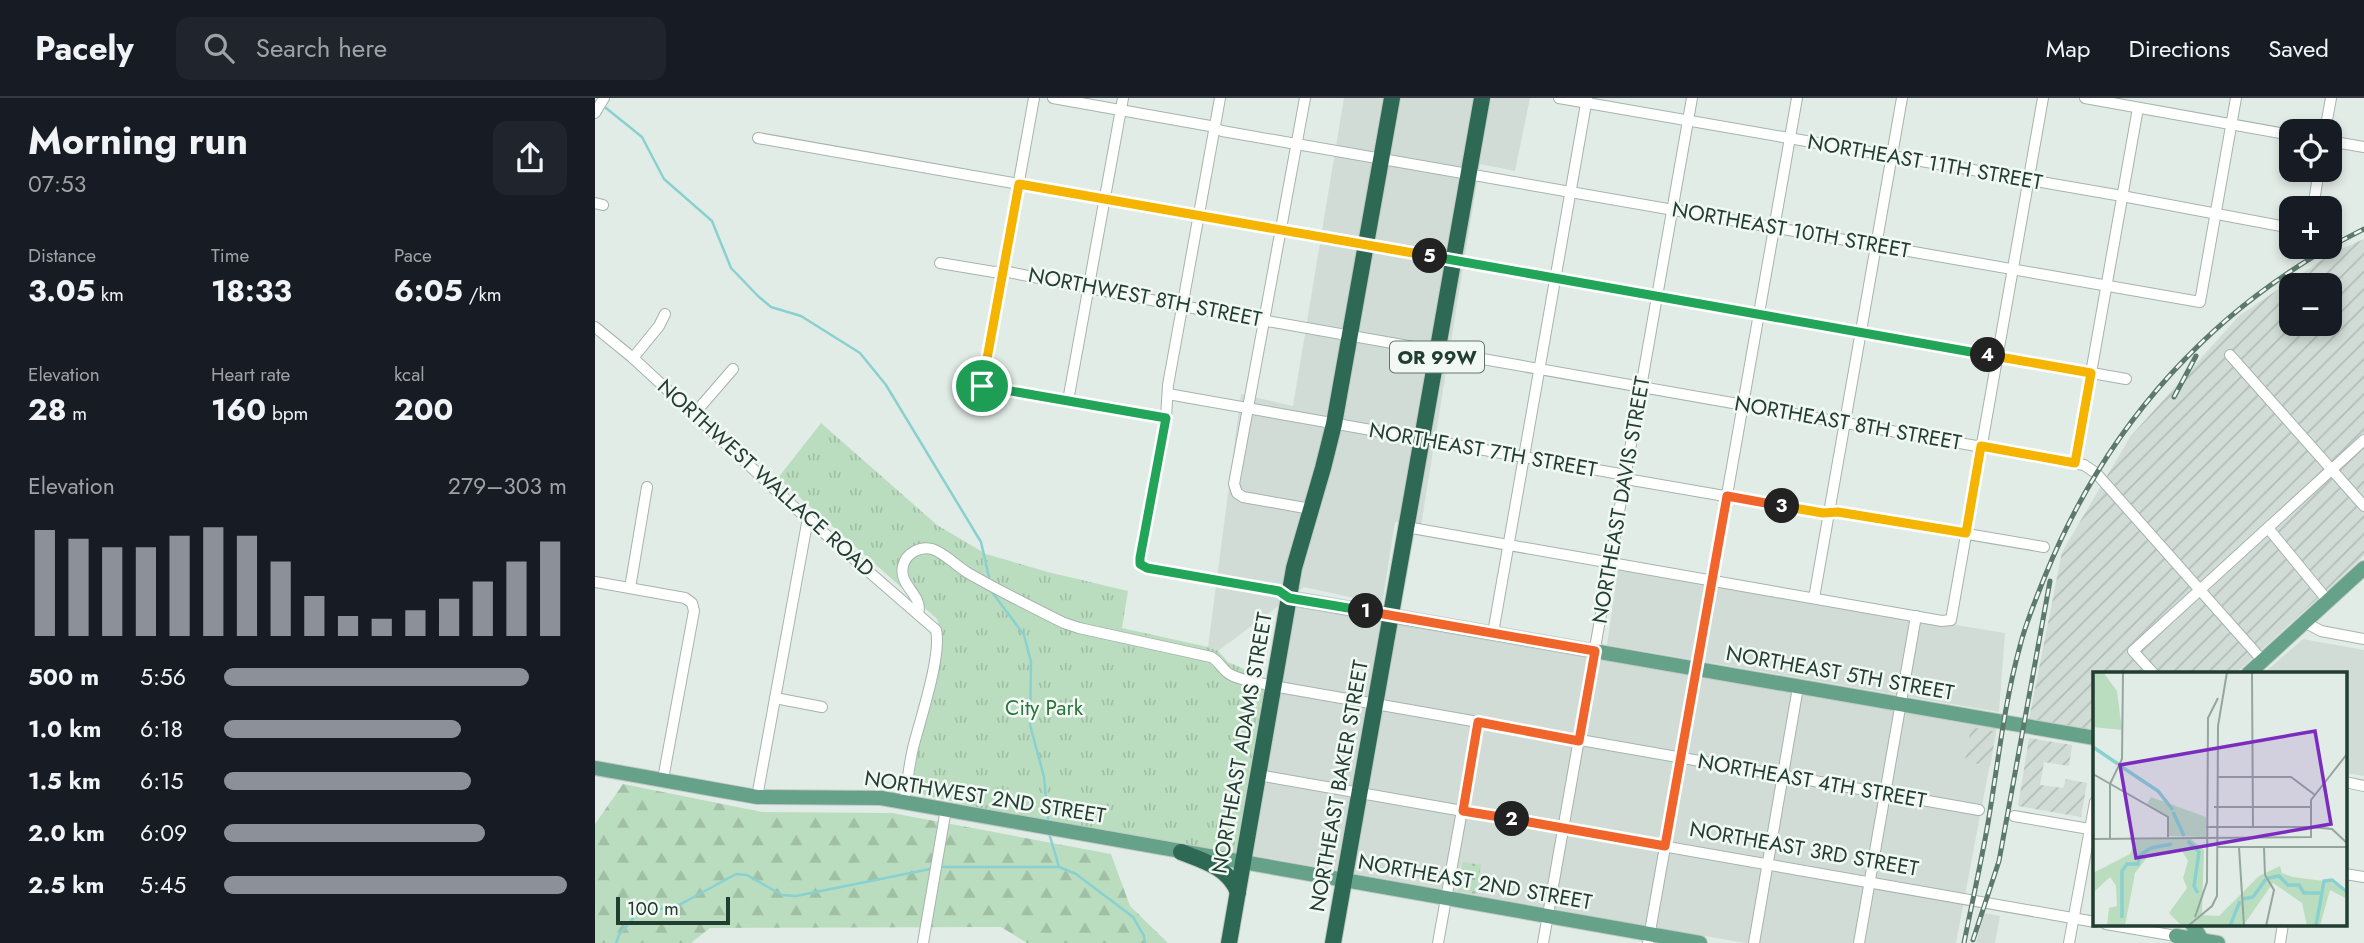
<!DOCTYPE html>
<html lang="en">
<head>
<meta charset="utf-8">
<style>
  :root { --surface:#171b24; --page:#20242c; --text:#f1f3f6; --muted:#9ea1a6; --line:#363941; --accent:#8c9099 }
  body { margin:0; font-family:Jost,sans-serif; background:var(--page); color:var(--text); height:100vh; display:flex; flex-direction:column; font-size:26px; white-space:nowrap }
  * { box-sizing:border-box; margin:0 }
  p { font-size:23px; color:var(--muted) }
  .icon { flex:none; width:38px; height:38px; fill:none; stroke:currentColor; stroke-width:2; stroke-linecap:round; stroke-linejoin:round }
  .map { position:relative; flex:1; overflow:hidden }
  .side { display:flex; flex-direction:column; background:var(--surface); width:595px }
  .side>* { flex:none }
  .buttons { position:absolute; left:1684px; top:21px; display:grid; gap:14px }
  .buttons a { display:grid; place-items:center; width:63px; height:63px; border-radius:14px; background:var(--surface); box-shadow:0 4px 10px #0003; font-size:35px }
  .scale { position:absolute; left:21px; bottom:18px; width:114px; box-sizing:border-box; padding-left:7px; border:4px solid #223d32; border-top:0; font-size:19px; line-height:24px; white-space:nowrap; color:#223d32; -webkit-text-stroke:5px #f2f9f5; paint-order:stroke }
  .pin { position:absolute; display:grid; place-items:center; width:60px; height:60px; color:#fff; margin:-30px; border:4px solid #fff; border-radius:50%; box-shadow:0 2px 7px #0007 }
  .km { position:absolute; width:35px; height:35px; margin:-18px; border-radius:50%; background:#222; color:#fff; font-size:19px; line-height:35px; text-align:center }
  .round { display:grid; place-items:center; flex:none; width:74px; height:74px; border-radius:14px; background:var(--page) }
  .overview { display:flex; align-items:center; justify-content:space-between; height:119px; padding:0 28px }
  h1 { font-size:38px; font-weight:700; line-height:52px }
  .stats { display:grid; grid-template-columns:repeat(3,1fr); gap:10px; height:119px; padding:7px 28px }
  .stats div { display:grid; align-content:center }
  .stats b { font-size:30px; font-weight:700 }
  .stats small { font-size:19px; font-weight:400 }
  .stats p { font-size:19px }
  .chart { height:196px; padding:14px 28px }
  .chart p { display:flex; justify-content:space-between }
  .chart svg { width:100%; height:126px; margin-top:7px; stroke:var(--accent); stroke-width:6 }
  ul { padding:0 28px; list-style:none; font-size:23px }
  li { display:grid; grid-template-columns:112px 84px 1fr; align-items:center; height:52px }
  li i { height:18px; border-radius:9px; background:var(--accent) }
  header { display:flex; align-items:center; gap:42px; box-sizing:border-box; height:98px; padding:0 35px; background:var(--surface); border-bottom:2px solid var(--line) }
  header strong { font-size:33px }
  nav { display:flex; gap:38px; margin-inline-start:auto; font-size:24px }
  .search { width:490px; height:63px; background:var(--page); display:flex; align-items:center; gap:18px; box-sizing:border-box; padding:0 24px; border-radius:14px; color:var(--muted); font-size:26px }
  main { display:flex; flex:1; min-height:0 }
  .map>svg:first-child { display:block }
  .built { fill:#d0dcd5 }
  .industrial { fill:url(#industrial-furrows); fill-rule:evenodd }
  .grass { fill:url(#grass-dots) }
  .forest { fill:url(#forest-firs) }
  .park { fill:url(#park-tufts) }
  .lines { fill:none; stroke-linecap:round; stroke-linejoin:round }
  .stream { stroke:#89d1d1; stroke-width:2.5 }
  .minor-casing { stroke:#a5b4ac; stroke-width:12 }
  .major-casing { stroke:#c1c9c6; stroke-width:16 }
  .highway-casing { stroke:#c1c9c6; stroke-width:18 }
  .minor { stroke:#fff; stroke-width:10 }
  .major { stroke:#66a28a; stroke-width:14 }
  .highway { stroke:#2d6955; stroke-width:16 }
  .rail-casing { stroke:#5c796d; stroke-width:5 }
  .rail { stroke:#f2f9f5; stroke-width:2.5; stroke-dasharray:8; stroke-linecap:butt }
  .split-1-casing { stroke:#fff; stroke-width:14 }
  .split-2-casing { stroke:#fff; stroke-width:14 }
  .split-3-casing { stroke:#fff; stroke-width:14 }
  .split-4-casing { stroke:#fff; stroke-width:14 }
  .split-5-casing { stroke:#fff; stroke-width:14 }
  .split-6-casing { stroke:#fff; stroke-width:14 }
  .split-1 { stroke:#22a559; stroke-width:9 }
  .split-2 { stroke:#f0652b; stroke-width:9 }
  .split-3 { stroke:#f0652b; stroke-width:9 }
  .split-4 { stroke:#f5b400; stroke-width:9 }
  .split-5 { stroke:#22a559; stroke-width:9 }
  .split-6 { stroke:#f5b400; stroke-width:9 }
  .labels { text-anchor:middle; dominant-baseline:central; stroke-width:5; stroke-linejoin:round; paint-order:stroke }
  .shield { fill:#f2f9f5; stroke:#60756c; stroke-width:2 }
  .shield-label { font-size:19px; font-weight:bold; fill:#223d32 }
  .street-label { font-size:21px; fill:#223d32; stroke:#f2f9f5 }
  .park-label { font-size:21px; fill:#2c743d; stroke:#f2f9f5 }
  .inset-river { fill:none; stroke:#89d1d1; stroke-width:3.5 }
  .inset-road { fill:none; stroke:#95a69e; stroke-width:2 }
  .view { fill:#7b2cbf; fill-opacity:0.15; stroke:#7b2cbf; stroke-width:3.5 }
  .inset-edge { fill:none; stroke:#223d32; stroke-width:3.5 }
</style>
</head>
<body>
<header>
<strong>Pacely</strong>
<div class="search"><svg class="icon" aria-label="search" viewBox="0 0 24 24"><circle cx="10" cy="10" r="6"/><path d="M15 15l6 6"/></svg>Search here</div>
<nav><a>Map</a><a>Directions</a><a>Saved</a></nav>
</header>
<main>
<section class="side">
<div class="overview"><div><h1>Morning run</h1><p>07:53</p></div><a class="round"><svg class="icon" aria-label="share" viewBox="0 0 24 24"><path d="M12 15V3M7 8l5-5 5 5M5 13v7h14v-7"/></svg></a></div>
<div class="stats">
<div><p>Distance</p><b>3.05<small> km</small></b></div>
<div><p>Time</p><b>18:33</b></div>
<div><p>Pace</p><b>6:05<small> /km</small></b></div>
</div>
<div class="stats">
<div><p>Elevation</p><b>28<small> m</small></b></div>
<div><p>Heart rate</p><b>160<small> bpm</small></b></div>
<div><p>kcal</p><b>200</b></div>
</div>
<div class="chart"><p><span>Elevation</span>279–303 m</p>
<svg viewBox="0 0 160 44" preserveAspectRatio="none"><path d="M5 44V7M15 44V10M25 44V13M35 44V13M45 44V9M55 44V6M65 44V9M75 44V18M85 44V30M95 44V37M105 44V38M115 44V35M125 44V31M135 44V25M145 44V18M155 44V11"/></svg>
</div>
<ul>
<li><b>500 m</b>5:56<i style="width:89%"></i></li>
<li><b>1.0 km</b>6:18<i style="width:69%"></i></li>
<li><b>1.5 km</b>6:15<i style="width:72%"></i></li>
<li><b>2.0 km</b>6:09<i style="width:76%"></i></li>
<li><b>2.5 km</b>5:45<i style="width:100%"></i></li>
</ul>
</section>
<div class="map">
<svg width="1769" height="845" viewBox="0 0 1769 845">
  <defs>
    <pattern id="industrial-furrows" width="10" height="10" patternUnits="userSpaceOnUse" patternTransform="scale(1.75)"><rect width="10" height="10" fill="#d0dcd5"/><path d="M-1 1l2-2M0 10L10 0M9 11l2-2" fill="none" stroke="#b2beb7"/></pattern>
    <pattern id="grass-dots" width="8" height="8" patternUnits="userSpaceOnUse" patternTransform="scale(1.75)"><rect width="8" height="8" fill="#bbddbf"/><path d="M2 2h.1M6 6h.1" fill="none" stroke="#a0bfa5" stroke-width="1.8" stroke-linecap="round"/></pattern>
    <pattern id="forest-firs" width="22" height="20" patternUnits="userSpaceOnUse" patternTransform="scale(1.75)"><rect width="22" height="20" fill="#bbddbf"/><path d="M5 1l3.5 6h-7zM16 11l3.5 6h-7z" fill="#a0bfa5"/></pattern>
    <pattern id="park-tufts" width="24" height="20" patternUnits="userSpaceOnUse" patternTransform="scale(1.75)"><rect width="24" height="20" fill="#bbddbf"/><path d="M3 7l-1-3M5 7V3M7 7l1-3M15 17l-1-3M17 17v-4M19 17l1-3" fill="none" stroke="#a0bfa5"/></pattern>
  </defs>
  <rect width="100%" height="100%" fill="#e2ece6"/>
  <g class="built">
    <polygon points="749,0 935,0 920,73 885,66 826,427 800,424 787,506 709,489 623,553 613,549 646,296 698,308"/>
    <polygon points="1023,471 1410,535 1404,614 1012,547"/>
    <polygon points="701,508 1402,628 1361,845 1150,845 656,757"/>
    <polygon points="1708,541 1769,552 1769,678 1750,675 1750,576 1669,575"/>
    <polygon points="1389,815 1405,818 1400,845 1381,845"/>
  </g>
  <g class="industrial">
    <path d="M1769 141V458L1641 575 1500 576 1499 632 1434 621 1467 454 1535 339 1644 218 1737 155ZM1696 187H1734V226H1696Z"/>
    <polygon points="1376,629 1401,634 1395,669 1370,663"/>
    <polygon points="1434,640 1477,647 1474,668 1449,664 1445,687 1468,690 1471,681 1492,685 1486,719 1423,708"/>
  </g>
  <polygon class="grass" points="868,764 886,767 881,796 863,793"/>
  <polygon class="forest" points="28,686 167,714 297,715 516,756 535,808 573,845 432,845 406,829 115,830 96,845 0,845 0,726"/>
  <polygon class="park" points="226,325 342,427 391,456 453,474 533,493 527,530 613,549 623,553 633,564 656,574 678,588 648,764 543,746 320,695 319,677 344,528 342,521 183,380"/>
  <g class="lines">
    <g class="stream">
      <polyline points="11,10 47,39 69,81 117,123 136,170 163,198 176,209 206,218 265,255 291,287 386,444 394,479"/>
      <polyline points="397,494 429,537 436,564 435,627 449,679 453,722"/>
      <polyline points="454,735 464,769"/>
      <polyline points="348,769 464,769 481,776 538,819 549,838 550,845"/>
      <polyline points="21,845 24,837 41,817 86,806 141,776 152,777 187,797 201,798 335,771"/>
    </g>
    <g class="minor-casing">
      <g id="minor">
        <polyline points="458,0 615,28 627,33 1605,204 1641,0"/>
        <polyline points="625,0 573,287 571,320 545,465 552,470 684,493 694,500"/>
        <polyline points="710,0 639,386 642,395 648,399 716,411"/>
        <polyline points="964,0 1527,98 1696,130"/>
        <polyline points="1490,0 1696,37"/>
        <polyline points="0,15 9,0"/>
        <polyline points="1730,33 1736,0"/>
        <polyline points="163,40 1531,281"/>
        <polyline points="1734,43 1769,49"/>
        <polyline points="0,105 8,107"/>
        <polyline points="1718,110 1724,72"/>
        <polyline points="345,165 399,174 408,173 587,208 1489,367 1501,375 1668,563"/>
        <path d="M0 229 38 260 198 408 341 532C347 557 325 622 318 650 314 668 312 686 309 704"/>
        <polyline points="1635,257 1769,408"/>
        <polyline points="38,260 64,228 70,216"/>
        <polyline points="372,285 571,320"/>
        <polyline points="387,288 439,0"/>
        <polyline points="573,296 1025,376 1037,382 1228,415 1243,414 1449,449"/>
        <polyline points="473,303 528,0"/>
        <polyline points="99,316 138,271"/>
        <polyline points="1480,365 1543,10"/>
        <polyline points="811,429 1347,523 1356,522 1448,0"/>
        <polyline points="1673,430 1733,503"/>
        <polyline points="0,484 90,500 97,505 99,513 68,681"/>
        <polyline points="35,490 52,389"/>
        <polyline points="1219,500 1307,0"/>
        <path d="M323 516C329 497 303 488 308 468 311 455 325 448 337 451 350 455 361 468 373 475 404 493 437 509 469 525L484 530 616 559C624 563 626 570 633 575 644 583 665 584 678 588L1384 712"/>
        <polyline points="1711,525 1726,533 1769,541"/>
        <polyline points="898,535 992,0"/>
        <polyline points="1559,576 1538,553 1769,342"/>
        <polyline points="180,600 227,609"/>
        <polyline points="663,677 1500,824"/>
        <polyline points="1750,684 1769,688"/>
        <polyline points="162,699 213,420"/>
        <polyline points="1419,718 1500,732"/>
        <polyline points="1750,776 1769,779"/>
        <polyline points="1511,826 1581,838"/>
        <polyline points="328,845 351,711"/>
        <polyline points="843,845 883,624"/>
        <polyline points="948,845 1097,0"/>
        <polyline points="1053,845 1202,0"/>
        <polyline points="1159,845 1203,589"/>
        <polyline points="1264,845 1321,518"/>
        <polyline points="1474,845 1500,704"/>
        <polyline points="1685,845 1688,826"/>
      </g>
    </g>
    <g class="major-casing">
      <g id="major">
        <polyline points="694,500 1500,640"/>
        <polyline points="1653,576 1769,470"/>
        <polyline points="0,670 162,699 286,700 1105,845"/>
        <polyline points="1597,826 1607,842"/>
        <polyline points="1581,838 1623,845"/>
      </g>
    </g>
    <g class="highway-casing">
      <g id="highway">
        <path d="M586 754C609 763 633 769 643 794"/>
        <polyline points="634,845 699,470 728,370 739,326 797,0"/>
        <polyline points="738,845 887,0"/>
      </g>
    </g>
    <use href="#minor" class="minor"/>
    <use href="#major" class="major"/>
    <use href="#highway" class="highway"/>
    <g class="rail-casing">
      <g id="rail">
        <polyline points="1579,299 1601,258"/>
        <polyline points="1378,842 1404,763 1455,483"/>
        <path d="M1369 845C1377 805 1386 765 1393 725 1403 666 1409 606 1425 548 1431 524 1441 501 1450 478 1512 325 1621 204 1769 131"/>
      </g>
    </g>
    <use href="#rail" class="rail"/>
  </g>
  <g class="lines">
    <g class="split-1-casing">
      <polyline id="split-1" points="387,288 571,320 545,460 545,466 552,470 684,493 694,500 771,513"/>
    </g>
    <g class="split-2-casing">
      <polyline id="split-2" points="771,513 1000,553 984,643 883,624 868,713 917,721"/>
    </g>
    <g class="split-3-casing">
      <polyline id="split-3" points="917,721 1070,748 1132,398 1187,408"/>
    </g>
    <g class="split-4-casing">
      <polyline id="split-4" points="1187,408 1228,415 1243,414 1371,435 1386,348 1480,365 1496,275 1393,257"/>
    </g>
    <g class="split-5-casing">
      <polyline id="split-5" points="835,158 1393,257"/>
    </g>
    <g class="split-6-casing">
      <polyline id="split-6" points="387,288 424,86 835,158"/>
    </g>
    <use href="#split-1" class="split-1"/>
    <use href="#split-2" class="split-2"/>
    <use href="#split-3" class="split-3"/>
    <use href="#split-4" class="split-4"/>
    <use href="#split-5" class="split-5"/>
    <use href="#split-6" class="split-6"/>
  </g>
  <g class="labels">
    <rect class="shield" x="795" y="243.5" width="94" height="31" rx="5"/>
    <g class="shield-label">
      <text x="842" y="259">OR 99W</text>
    </g>
    <g class="street-label">
      <text transform="translate(1330 64) rotate(10)">NORTHEAST 11TH STREET</text>
      <text transform="translate(1196 132) rotate(10)">NORTHEAST 10TH STREET</text>
      <text transform="translate(550 199) rotate(11)">NORTHWEST 8TH STREET</text>
      <text transform="translate(1253 325) rotate(10)">NORTHEAST 8TH STREET</text>
      <text transform="translate(888 352) rotate(10)">NORTHEAST 7TH STREET</text>
      <text transform="translate(171 380) rotate(42)">NORTHWEST WALLACE ROAD</text>
      <text transform="translate(1026 402) rotate(-80)">NORTHEAST DAVIS STREET</text>
      <text transform="translate(1245 575) rotate(10)">NORTHEAST 5TH STREET</text>
      <text transform="translate(647 645) rotate(-80)">NORTHEAST ADAMS STREET</text>
      <text transform="translate(1217 683) rotate(10)">NORTHEAST 4TH STREET</text>
      <text transform="translate(744 688) rotate(-80)">NORTHEAST BAKER STREET</text>
      <text transform="translate(390 699) rotate(9)">NORTHWEST 2ND STREET</text>
      <text transform="translate(1209 751) rotate(10)">NORTHEAST 3RD STREET</text>
      <text transform="translate(880 784) rotate(10)">NORTHEAST 2ND STREET</text>
    </g>
    <g class="park-label">
      <text x="449" y="610">City Park</text>
    </g>
  </g>
  <g transform="translate(1498 574)">
    <rect width="254" height="254" fill="#e2ece6"/>
    <path d="M0 0H10L24 19 29 58 0 55Z" fill="#bbddbf"/>
    <path d="M98 167 111 178 109 243 126 244 166 204 187 194 189 201 200 205 238 210 254 221V227L237 218 227 254H214L209 231 180 211 150 254H89L76 241 94 216 90 206 95 189 88 177 56 183 42 201 32 254H14L16 236 24 234 23 214 17 205 0 221V201L37 182 43 168Z" fill="#bbddbf"/>
    <path d="M58 125 113 145V165L76 164V146L54 132Z" fill="#bbddbf"/>
    <path class="inset-river" d="M0 75 25 92M29 95 65 119 80 138M80 140 91 164M95 169 106 180 101 214 105 221M175 206 186 204 195 213H206L211 221H227M150 227 160 225 173 207M29 246V199L34 192H45L47 183 58 176 79 172M137 254 147 229M223 254 231 209 239 208 254 220"/>
    <path class="inset-road" d="M159 0 160 155M0 102 75 145V165M125 105H198L222 123M121 135H218M113 155H218M218 155 239 157 254 171M0 167 218 165V128L254 82M17 167V112L29 87 30 0M124 175H254M146 175 151 254M171 175 172 203 181 218 173 254M102 245 114 210 115 46 125 26M95 254 119 234 124 224 125 54 134 0"/>
    <path class="view" d="M222 59 238 152 43 186 27 93Z"/>
    <rect width="254" height="254" class="inset-edge"/>
  </g>
</svg>
<div class="buttons">
<a><svg class="icon" aria-label="locate" viewBox="0 0 24 24"><circle cx="12" cy="12" r="6"/><path d="M12 2v4M12 18v4M2 12h4M18 12h4"/></svg></a>
<a>+</a>
<a>−</a>
</div>
<div class="scale">100 m</div>
<div class="pin" style="left:387px;top:288px;background:#1e9e55"><svg class="icon" aria-label="arrive" viewBox="0 0 24 24"><path d="M6 21V4h12l-3 4 3 4H6"/></svg></div>
<b class="km" style="left:771px;top:513px">1</b>
<b class="km" style="left:917px;top:721px">2</b>
<b class="km" style="left:1187px;top:408px">3</b>
<b class="km" style="left:1393px;top:257px">4</b>
<b class="km" style="left:835px;top:158px">5</b>
</div>
</main>
</body>
</html>
